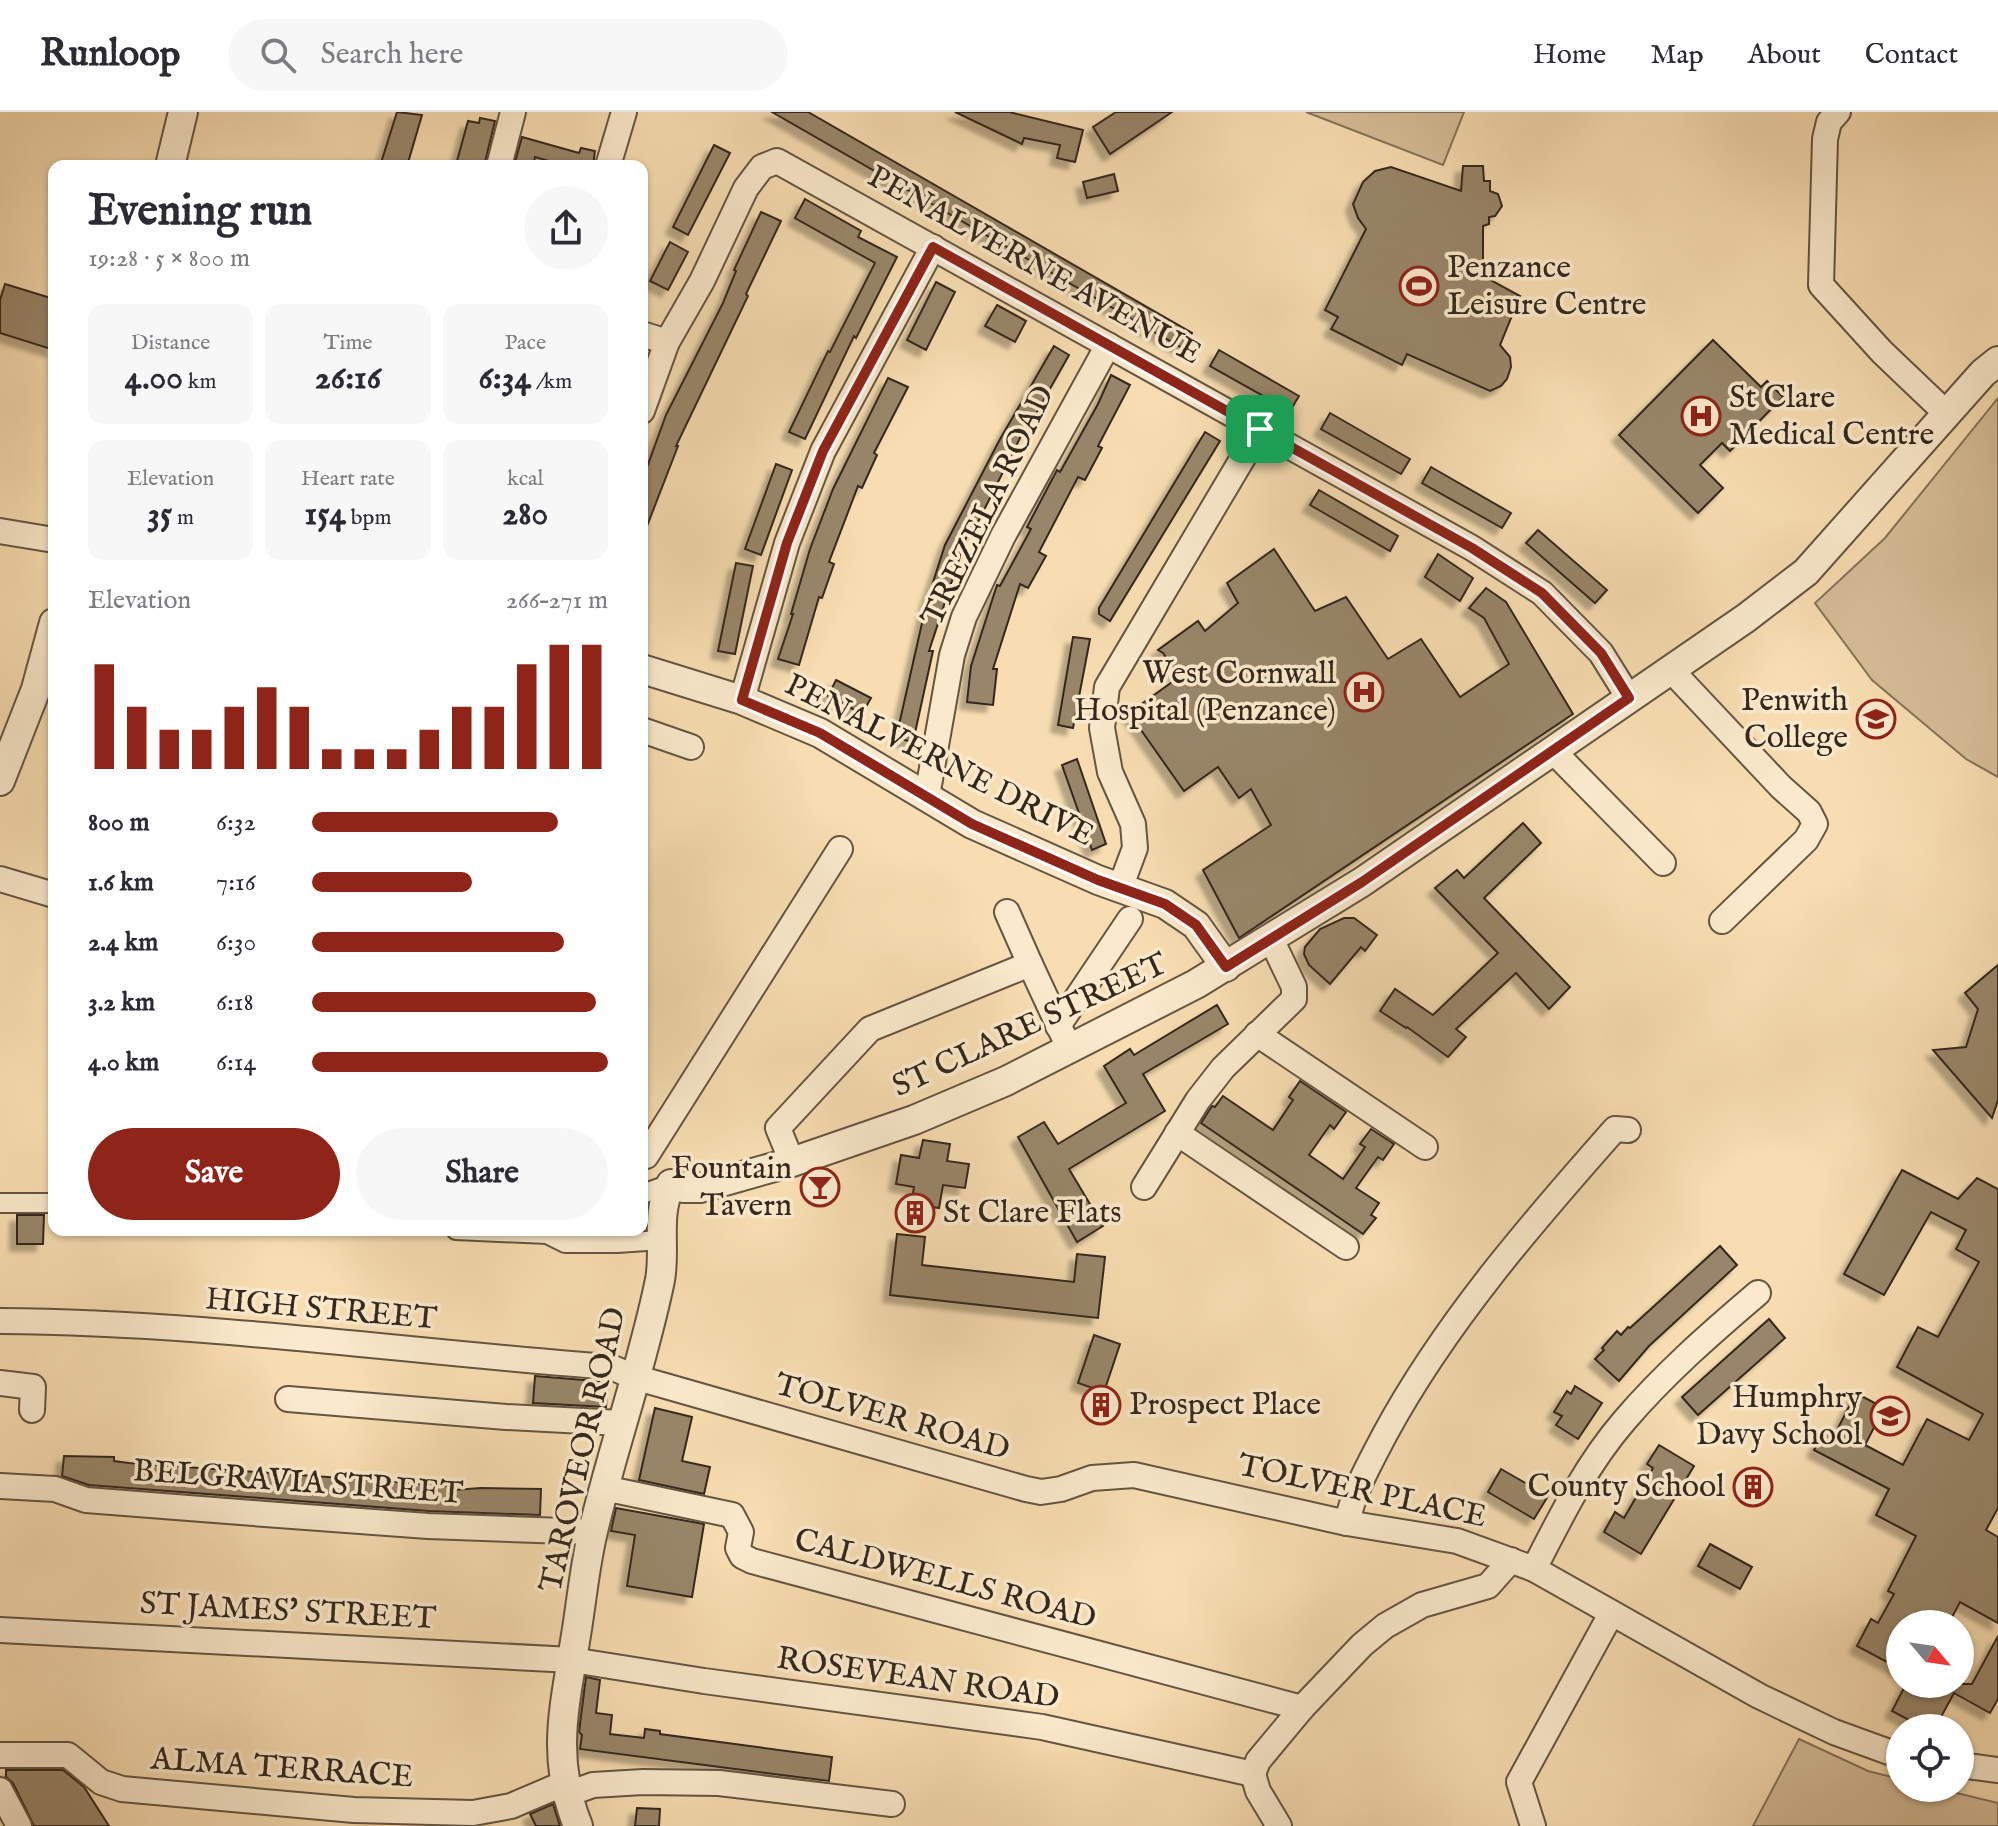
<!DOCTYPE html>
<html lang="en">
<head>
<meta charset="utf-8">
<style>
  :root { --surface:#fff; --page:#f7f7f7; --text:#2b2b33; --muted:#7c7c81; --line:#e1e1e2; --accent:#8f2418 }
  body { margin:0; font-family:"IM FELL English",serif; background:var(--page); color:var(--text); height:100vh; display:flex; flex-direction:column; font-size:30px; white-space:nowrap }
  * { box-sizing:border-box; margin:0 }
  p { font-size:26px; color:var(--muted) }
  .icon { flex:none; width:44px; height:44px; fill:none; stroke:currentColor; stroke-width:2; stroke-linecap:round; stroke-linejoin:round }
  .map { position:relative; flex:1; overflow:hidden }
  .panel { position:absolute; left:48px; top:48px; width:600px; height:1076px; display:flex; flex-direction:column; background:var(--surface); border-radius:16px; box-shadow:0 2px 6px #0004 }
  .panel>* { flex:none }
  .needle { width:52px; rotate:119deg }
  .controls { position:absolute; left:1886px; top:1498px; display:grid; gap:16px }
  .controls a { display:grid; place-items:center; width:88px; height:88px; border-radius:50%; background:var(--surface); box-shadow:0 2px 6px #0004; font-size:40px }
  .pin { position:absolute; display:grid; place-items:center; width:68px; height:68px; color:#fff; margin:-34px; border-radius:16px; box-shadow:0 4px 12px #0006 }
  .round { display:grid; place-items:center; flex:none; width:84px; height:84px; border-radius:42px; background:var(--page) }
  .headline { display:flex; align-items:center; justify-content:space-between; height:136px; padding:0 40px }
  h1 { font-size:44px; font-weight:800; line-height:60px }
  .figures { display:grid; grid-template-columns:repeat(3,1fr); gap:12px; height:136px; padding:8px 40px }
  .figures div { display:grid; align-content:center; border-radius:16px; background:var(--page); text-align:center }
  .figures b { font-size:34px; font-weight:800 }
  .figures small { font-size:22px; font-weight:400 }
  .figures p { font-size:22px }
  .chart { height:224px; padding:16px 40px }
  .chart p { display:flex; justify-content:space-between }
  .chart svg { width:100%; height:144px; margin-top:8px; stroke:var(--accent); stroke-width:6 }
  .cta { display:flex; gap:16px; margin-top:auto; padding:16px 40px }
  .cta a { flex:1; height:92px; border-radius:48px; background:var(--accent); color:#fff; font-size:32px; font-weight:800; line-height:92px; text-align:center }
  .cta a+a { background:var(--page); color:var(--text) }
  ul { padding:0 40px; list-style:none; font-size:26px }
  li { display:grid; grid-template-columns:128px 96px 1fr; align-items:center; height:60px }
  li i { height:20px; border-radius:10px; background:var(--accent) }
  header { display:flex; align-items:center; gap:48px; box-sizing:border-box; height:112px; padding:0 40px; background:var(--surface); border-bottom:2px solid var(--line) }
  header strong { font-size:38px }
  nav { display:flex; gap:44px; margin-inline-start:auto; font-size:28px }
  .search { width:560px; height:72px; background:var(--page); display:flex; align-items:center; gap:20px; box-sizing:border-box; padding:0 28px; border-radius:44px; color:var(--muted); font-size:30px }
  .map>svg:first-child { display:block }
  .green { fill:#d6be98; stroke:#85735a; stroke-width:2 }
  .building { fill:#99866a; stroke:#34281d; stroke-width:2; filter:url(#shadow) }
  .lines { fill:none; stroke-linecap:round; stroke-linejoin:round }
  .pedestrian-casing { stroke:#655542; stroke-width:22 }
  .minor-casing { stroke:#655542; stroke-width:28 }
  .tertiary-casing { stroke:#655542; stroke-width:32 }
  .pedestrian { stroke:#fae9cc; stroke-width:18 }
  .minor { stroke:#fae9cc; stroke-width:24 }
  .tertiary { stroke:#fae9cc; stroke-width:28 }
  .route-casing { stroke:#fff; stroke-width:16 }
  .route { stroke:#8f2418; stroke-width:10 }
  .labels { text-anchor:middle; dominant-baseline:central; stroke-width:7; stroke-linejoin:round; paint-order:stroke }
  .street-label { font-size:32px; fill:#34281d; stroke:#fae9cc }
  .poi-label { font-size:32px; fill:#34281d; stroke:#fae9cc; text-anchor:end }
</style>
</head>
<body>
<header>
<strong>Runloop</strong>
<div class="search"><svg class="icon" aria-label="search" viewBox="0 0 24 24"><circle cx="10" cy="10" r="6"/><path d="M15 15l6 6"/></svg>Search here</div>
<nav><a>Home</a><a>Map</a><a>About</a><a>Contact</a></nav>
</header>
<div class="map">
<svg width="1998" height="1714" viewBox="0 0 1998 1714">
  <defs>
    <filter id="shadow"><feDropShadow dx="-7" dy="7" stdDeviation="2" flood-color="#0004"/></filter>
  </defs>
  <rect width="100%" height="100%" fill="#f7ddb1"/>
  <filter id="stains"><feTurbulence type="fractalNoise" baseFrequency=".0025" numOctaves="4"/><feColorMatrix values="0 0 0 0 .2 0 0 0 0 .09 0 0 0 0 .02 0 0 0 .5 -.17"/></filter>
  <radialGradient id="worn" r=".72"><stop offset=".6" stop-color="#630" stop-opacity="0"/><stop offset="1" stop-color="#630" stop-opacity=".3"/></radialGradient>
  <g class="green">
    <polygon points="1306,0 1464,0 1443,53"/>
    <polygon points="1998,286 1998,665 1966,647 1872,568 1815,491 1885,426"/>
    <polygon points="1799,1627 1868,1659 1900,1667 1900,1676 1936,1676 1998,1691 1998,1714 1753,1714"/>
  </g>
  <g class="building">
    <polygon points="397,0 422,3 407,54 380,54"/>
    <polygon points="772,0 808,0 1192,221 1184,237"/>
    <polygon points="955,0 1009,0 1083,18 1075,50 1057,46 1060,33 1024,26 1022,32"/>
    <polygon points="1116,0 1172,0 1110,42 1093,15"/>
    <polygon points="480,6 495,9 484,54 463,54 464,50 457,49 468,9 479,11"/>
    <polygon points="522,25 579,41 581,36 595,39 593,54 566,54 535,45 533,54 514,54"/>
    <polygon points="714,33 730,41 688,123 673,115"/>
    <polygon points="1463,54 1483,54 1484,69 1490,69 1490,79 1498,82 1502,94 1495,104 1489,105 1489,112 1483,114 1483,164 1520,184 1500,233 1510,245 1511,255 1507,267 1501,274 1490,279 1407,242 1402,253 1331,217 1338,205 1325,198 1366,117 1358,106 1353,92 1363,70 1375,59 1391,55 1461,79"/>
    <polygon points="1114,62 1118,79 1087,86 1083,70"/>
    <polygon points="805,87 861,119 858,125 897,145 856,226 854,224 805,327 789,320 828,239 830,240 875,151 795,106"/>
    <polygon points="761,100 781,109 746,182 748,184 676,334 678,334 642,427 642,369 666,303 723,191 736,159 734,158"/>
    <polygon points="670,130 688,140 668,178 650,169"/>
    <polygon points="936,170 955,180 926,238 907,228"/>
    <polygon points="5,172 54,187 54,238 0,221 0,188"/>
    <polygon points="997,193 1026,209 1015,230 985,214"/>
    <polygon points="1713,228 1761,275 1767,269 1783,285 1730,339 1722,331 1700,353 1723,376 1698,401 1619,323"/>
    <polygon points="1054,234 1069,243 1024,323 1022,322 973,420 969,417 929,539 933,539 913,630 896,626 927,489 945,433 999,329"/>
    <polygon points="1219,238 1299,284 1290,299 1210,254"/>
    <polygon points="1111,263 1130,273 1098,334 1102,336 1085,368 1078,365 1039,440 1046,444 1028,476 1020,472 993,557 997,557 993,593 967,590 971,554 997,473 1000,474 1031,417 1027,415 1057,358 1060,360 1098,292"/>
    <polygon points="888,266 908,275 874,341 877,343 862,376 858,374 829,450 834,452 822,486 819,485 799,553 778,547 793,502 791,502 810,437 833,377"/>
    <polygon points="1330,301 1410,347 1401,362 1321,317"/>
    <polygon points="1205,320 1220,329 1110,509 1099,502 1099,496"/>
    <polygon points="776,352 792,358 761,443 745,437"/>
    <polygon points="1431,355 1511,401 1502,416 1422,371"/>
    <polygon points="1319,378 1398,424 1390,439 1310,393"/>
    <polygon points="1538,418 1607,478 1595,491 1526,431"/>
    <polygon points="1274,437 1315,499 1346,485 1388,547 1421,527 1460,585 1509,552 1484,506 1469,496 1486,476 1506,490 1573,602 1239,826 1203,758 1271,713 1251,677 1239,686 1218,655 1184,679 1129,601 1179,565 1163,541 1158,538 1198,509 1205,519 1238,491 1227,471"/>
    <polygon points="1438,442 1473,466 1460,489 1425,465"/>
    <polygon points="736,451 753,454 735,542 718,539"/>
    <polygon points="1073,525 1090,527 1073,616 1058,613"/>
    <polygon points="836,568 871,586 862,602 828,584"/>
    <polygon points="1077,647 1106,732 1092,738 1062,653"/>
    <polygon points="1523,711 1541,731 1484,786 1570,875 1549,897 1516,861 1456,917 1466,925 1448,945 1407,915 1406,916 1380,899 1395,877 1433,903 1498,841 1435,776 1457,758 1464,766"/>
    <polygon points="1344,806 1354,806 1377,823 1365,839 1361,835 1330,872 1309,853 1304,842 1305,835 1320,817"/>
    <polygon points="1998,853 1998,988 1992,1006 1933,938 1966,935 1978,897 1965,881"/>
    <polygon points="1217,893 1228,912 1143,962 1165,999 1069,1057 1103,1114 1077,1130 1018,1025 1044,1010 1058,1032 1126,991 1104,954 1130,937 1134,943"/>
    <polygon points="1300,969 1346,1000 1334,1017 1330,1013 1309,1043 1325,1054 1343,1067 1365,1035 1360,1032 1371,1017 1394,1032 1383,1048 1378,1045 1356,1076 1379,1091 1371,1103 1376,1106 1363,1122 1201,1011 1212,994 1215,995 1223,984 1273,1018 1293,988 1289,985"/>
    <polygon points="923,1028 950,1032 947,1049 969,1052 965,1076 943,1073 939,1096 911,1092 914,1075 896,1072 901,1043 919,1046"/>
    <polygon points="1902,1058 1958,1087 1977,1066 1998,1077 1998,1396 1986,1418 1998,1425 1998,1511 1960,1490 1949,1511 1939,1506 1936,1512 1900,1512 1900,1557 1857,1534 1871,1507 1878,1511 1894,1482 1888,1479 1916,1424 1876,1403 1889,1377 1814,1338 1826,1315 1836,1320 1856,1281 1884,1296 1865,1333 1903,1353 1927,1307 1969,1328 1983,1302 1897,1255 1918,1215 1938,1225 1979,1150 1956,1137 1966,1118 1931,1100 1884,1183 1844,1162"/>
    <polygon points="17,1103 44,1103 43,1132 17,1132"/>
    <polygon points="897,1122 925,1125 922,1153 1074,1170 1077,1142 1105,1145 1098,1206 890,1183"/>
    <polygon points="1720,1134 1737,1153 1649,1234 1619,1269 1595,1247 1604,1238 1602,1236 1617,1219 1621,1223 1628,1215 1630,1216"/>
    <polygon points="1769,1207 1785,1226 1698,1303 1682,1285"/>
    <polygon points="1094,1223 1120,1232 1104,1280 1078,1271"/>
    <polygon points="535,1264 608,1270 606,1295 533,1291"/>
    <polygon points="1575,1274 1602,1291 1578,1327 1556,1313 1562,1304 1554,1300 1567,1279 1571,1282"/>
    <polygon points="655,1296 692,1305 682,1349 710,1355 704,1382 639,1368"/>
    <polygon points="1659,1333 1694,1354 1641,1442 1604,1420 1615,1400 1624,1406 1653,1356 1647,1352"/>
    <polygon points="64,1344 114,1345 114,1349 129,1351 425,1372 454,1375 454,1378 481,1376 541,1377 540,1403 429,1399 89,1373 62,1364"/>
    <polygon points="1501,1357 1548,1384 1534,1407 1488,1380"/>
    <polygon points="616,1396 704,1412 692,1485 627,1474 635,1423 611,1419"/>
    <polygon points="1710,1432 1752,1455 1740,1477 1698,1454"/>
    <polygon points="1998,1524 1998,1587 1990,1601 1954,1581 1935,1616 1924,1616 1892,1599 1906,1572 1972,1572"/>
    <polygon points="586,1565 600,1568 596,1601 612,1603 610,1622 644,1626 645,1617 660,1619 660,1622 832,1645 829,1669 580,1637 582,1623 579,1620"/>
    <polygon points="6,1658 63,1658 84,1675 109,1714 34,1714 13,1671 6,1665"/>
    <polygon points="553,1692 560,1714 536,1714 530,1702"/>
    <polygon points="637,1696 660,1697 659,1714 635,1714"/>
  </g>
  <g class="lines">
    <g class="pedestrian-casing">
      <g id="pedestrian">
        <polyline points="642,1082 671,1072"/>
        <polyline points="0,1091 54,1091"/>
        <polyline points="456,1118 547,1122 565,1131 617,1131 661,1128"/>
      </g>
    </g>
    <g class="minor-casing">
      <g id="minor">
        <polyline points="1838,0 1829,10 1825,27 1821,173 1882,240 1947,302"/>
        <polyline points="499,54 513,0"/>
        <polyline points="608,54 624,0"/>
        <polyline points="642,222 667,230"/>
        <polyline points="642,299 667,230 702,169 746,76 762,55 777,49 1472,436 1542,481 1601,541 1629,586"/>
        <polyline points="0,419 54,428"/>
        <polyline points="1671,558 1781,675 1809,700 1815,712 1806,728 1722,809"/>
        <polyline points="742,588 787,431 823,339 933,135"/>
        <polyline points="642,618 691,635"/>
        <polyline points="1553,639 1663,751"/>
        <polyline points="924,684 929,673 952,543 964,505 1003,424 1108,233"/>
        <polyline points="0,767 54,783"/>
        <polyline points="1120,776 1135,736 1133,712 1110,660 1102,616 1107,575 1260,317"/>
        <polyline points="1007,800 1030,852"/>
        <polyline points="1058,914 1130,807"/>
        <polyline points="1257,922 1425,1035"/>
        <polyline points="1177,1021 1346,1135"/>
        <polyline points="646,1044 840,737"/>
        <polyline points="792,1050 778,1016 870,917 1030,852 1070,938"/>
        <polyline points="1144,1075 1198,988 1223,956 1294,887 1294,875 1271,827"/>
        <path d="M0 1209C204 1210 407 1240 611 1255L634 1265 1026 1377 1041 1380 1061 1377 1092 1366 1134 1363 1347 1411 1457 1429 1534 1457 1759 1584 1834 1620 1900 1644"/>
        <polyline points="0,1271 33,1275 32,1298"/>
        <polyline points="288,1287 506,1305 621,1311"/>
        <polyline points="0,1374 55,1377 86,1388 265,1402 428,1414 593,1420"/>
        <polyline points="604,1376 732,1403 741,1420 738,1436 742,1444 752,1449 1302,1596"/>
        <path d="M1347 1411C1353 1380 1370 1351 1385 1322 1445 1211 1531 1112 1615 1017L1628 1018"/>
        <path d="M1534 1457C1560 1406 1586 1353 1624 1309 1664 1262 1711 1221 1758 1181"/>
        <polyline points="0,1518 572,1548 704,1569 1042,1615 1253,1662"/>
        <polyline points="0,1643 68,1643 101,1670 122,1677 354,1698 473,1701 511,1694 565,1671"/>
        <polyline points="1960,1653 1998,1658"/>
        <polyline points="1253,1662 1258,1649 1302,1596 1362,1533 1385,1514 1422,1493 1488,1474 1511,1448"/>
        <polyline points="1253,1662 1258,1679 1279,1714"/>
        <polyline points="0,1678 19,1714"/>
        <polyline points="565,1683 593,1673 643,1670 719,1671 892,1692"/>
        <polyline points="1533,1714 1519,1670 1611,1502"/>
      </g>
    </g>
    <g class="tertiary-casing">
      <g id="tertiary">
        <polyline points="170,54 183,0"/>
        <polyline points="642,557 742,588 820,621 972,712 1098,768 1165,792 1196,813 1226,855"/>
        <polyline points="0,669 36,577 54,511"/>
        <path d="M578 1714C550 1644 565 1594 576 1523 582 1487 585 1450 594 1415 614 1332 643 1251 660 1168 666 1135 655 1103 671 1072L684 1076H700L792 1050 914 1008 1006 969 1196 872 1362 770 1746 506 1806 460 1983 261 1998 249"/>
      </g>
    </g>
    <use href="#pedestrian" class="pedestrian"/>
    <use href="#minor" class="minor"/>
    <use href="#tertiary" class="tertiary"/>
  </g>
  <g class="lines">
    <g class="route-casing">
      <polygon id="route" points="933,135 1472,436 1542,481 1601,541 1629,586 1362,770 1226,855 1196,813 1165,792 1098,768 972,712 820,621 742,588 787,431 823,339"/>
    </g>
    <use href="#route" class="route"/>
  </g>
  <defs>
    <g id="stadium-ring" transform="scale(2)"><circle r="9.5" fill="#fae9cc" stroke="#8f2418" stroke-width="1.5"/><path d="M0-5a6.5 5 0 1 0 0 10a6.5 5 0 1 0 0-10ZM-3.5-1.8h7v3.6h-7Z" fill="#8f2418"/></g>
    <g id="hospital-ring" transform="scale(2)"><circle r="9.5" fill="#fae9cc" stroke="#8f2418" stroke-width="1.5"/><path d="M-5-5h3v3.5h4V-5h3V5h-3V1.5h-4V5h-3Z" fill="#8f2418"/></g>
    <g id="university-ring" transform="scale(2)"><circle r="9.5" fill="#fae9cc" stroke="#8f2418" stroke-width="1.5"/><path d="M0-5L7-2L0 1L-7-2ZM-4 1L0 2.5L4 1V4Q0 6-4 4Z" fill="#8f2418"/></g>
    <g id="bar-ring" transform="scale(2)"><circle r="9.5" fill="#fae9cc" stroke="#8f2418" stroke-width="1.5"/><path d="M-6-5H6L.8 .8V4.5H3.5V6h-7V4.5H-.8V.8Z" fill="#8f2418"/></g>
    <g id="building-ring" transform="scale(2)"><circle r="9.5" fill="#fae9cc" stroke="#8f2418" stroke-width="1.5"/><path d="M-4-6H4V6H1V3H-1V6H-4ZM-2.5-4.3h1.7v1.8h-1.7ZM.8-4.3h1.7v1.8H.8ZM-2.5-1h1.7V.8h-1.7ZM.8-1h1.7V.8H.8Z" fill="#8f2418"/></g>
    <g id="school-ring" transform="scale(2)"><circle r="9.5" fill="#fae9cc" stroke="#8f2418" stroke-width="1.5"/><path d="M0-5L7-2L0 1L-7-2ZM-4 1L0 2.5L4 1V4Q0 6-4 4Z" fill="#8f2418"/></g>
  </defs>
  <g fill-rule="evenodd">
    <use href="#stadium-ring" x="1419" y="174"/>
    <use href="#hospital-ring" x="1701" y="304"/>
    <use href="#hospital-ring" x="1364" y="580"/>
    <use href="#university-ring" x="1876" y="607"/>
    <use href="#bar-ring" x="820" y="1075"/>
    <use href="#building-ring" x="915" y="1101"/>
    <use href="#building-ring" x="1101" y="1293"/>
    <use href="#school-ring" x="1890" y="1304"/>
    <use href="#building-ring" x="1753" y="1375"/>
  </g>
  <g class="labels">
    <g class="street-label">
      <text transform="translate(1034 154) rotate(29)">PENALVERNE AVENUE</text>
      <text transform="translate(989 394) rotate(-64)">TREZELA ROAD</text>
      <text transform="translate(939 649) rotate(27)">PENALVERNE DRIVE</text>
      <text transform="translate(1030 914) rotate(-25)">ST CLARE STREET</text>
      <text transform="translate(321 1198) rotate(5)">HIGH STREET</text>
      <text transform="translate(892 1306) rotate(16)">TOLVER ROAD</text>
      <text transform="translate(584 1338) rotate(-77)">TAROVEOR ROAD</text>
      <text transform="translate(298 1371) rotate(4)">BELGRAVIA STREET</text>
      <text transform="translate(1362 1380) rotate(12)">TOLVER PLACE</text>
      <text transform="translate(945 1468) rotate(15)">CALDWELLS ROAD</text>
      <text transform="translate(288 1500) rotate(3)">ST JAMES' STREET</text>
      <text transform="translate(918 1567) rotate(8)">ROSEVEAN ROAD</text>
      <text transform="translate(282 1657) rotate(4)">ALMA TERRACE</text>
    </g>
    <g class="poi-label">
      <text x="1447" y="156" text-anchor="start">Penzance<tspan x="1447" dy="37">Leisure Centre</tspan></text>
      <text x="1729" y="286" text-anchor="start">St Clare<tspan x="1729" dy="37">Medical Centre</tspan></text>
      <text x="1336" y="562">West Cornwall<tspan x="1336" dy="37">Hospital (Penzance)</tspan></text>
      <text x="1848" y="589">Penwith<tspan x="1848" dy="37">College</tspan></text>
      <text x="792" y="1057">Fountain<tspan x="792" dy="37">Tavern</tspan></text>
      <text x="943" y="1101" text-anchor="start">St Clare Flats</text>
      <text x="1862" y="1286">Humphry<tspan x="1862" dy="37">Davy School</tspan></text>
      <text x="1129" y="1293" text-anchor="start">Prospect Place</text>
      <text x="1725" y="1375">County School</text>
    </g>
  </g>
  <rect width="100%" height="100%" filter="url(#stains)"/>
  <rect width="100%" height="100%" fill="url(#worn)"/>
</svg>
<div class="controls">
<a><svg class="needle" viewBox="-14 -14 28 28"><path d="M0-13l5 13h-10z" fill="#e53935"/><path d="M0 13l5-13h-10z" fill="#7c7c81"/></svg></a>
<a><svg class="icon" aria-label="locate" viewBox="0 0 24 24"><circle cx="12" cy="12" r="6"/><path d="M12 2v4M12 18v4M2 12h4M18 12h4"/></svg></a>
</div>
<div class="pin" style="left:1260px;top:317px;background:#1e9e55"><svg class="icon" aria-label="arrive" viewBox="0 0 24 24"><path d="M6 21V4h12l-3 4 3 4H6"/></svg></div>
<section class="panel">
<div class="headline"><div><h1>Evening run</h1><p>19:28 · 5 × 800 m</p></div><a class="round"><svg class="icon" aria-label="share" viewBox="0 0 24 24"><path d="M12 15V3M7 8l5-5 5 5M5 13v7h14v-7"/></svg></a></div>
<div class="figures">
<div><p>Distance</p><b>4.00<small> km</small></b></div>
<div><p>Time</p><b>26:16</b></div>
<div><p>Pace</p><b>6:34<small> /km</small></b></div>
</div>
<div class="figures">
<div><p>Elevation</p><b>35<small> m</small></b></div>
<div><p>Heart rate</p><b>154<small> bpm</small></b></div>
<div><p>kcal</p><b>280</b></div>
</div>
<div class="chart"><p><span>Elevation</span>266–271 m</p>
<svg viewBox="0 0 160 44" preserveAspectRatio="none"><path d="M5 44V12M15 44V25M25 44V32M35 44V32M45 44V25M55 44V19M65 44V25M75 44V38M85 44V38M95 44V38M105 44V32M115 44V25M125 44V25M135 44V12M145 44V6M155 44V6"/></svg>
</div>
<ul>
<li><b>800 m</b>6:32<i style="width:83%"></i></li>
<li><b>1.6 km</b>7:16<i style="width:54%"></i></li>
<li><b>2.4 km</b>6:30<i style="width:85%"></i></li>
<li><b>3.2 km</b>6:18<i style="width:96%"></i></li>
<li><b>4.0 km</b>6:14<i style="width:100%"></i></li>
</ul>
<div class="cta"><a>Save</a><a>Share</a></div>
</section>
</div>
</body>
</html>
